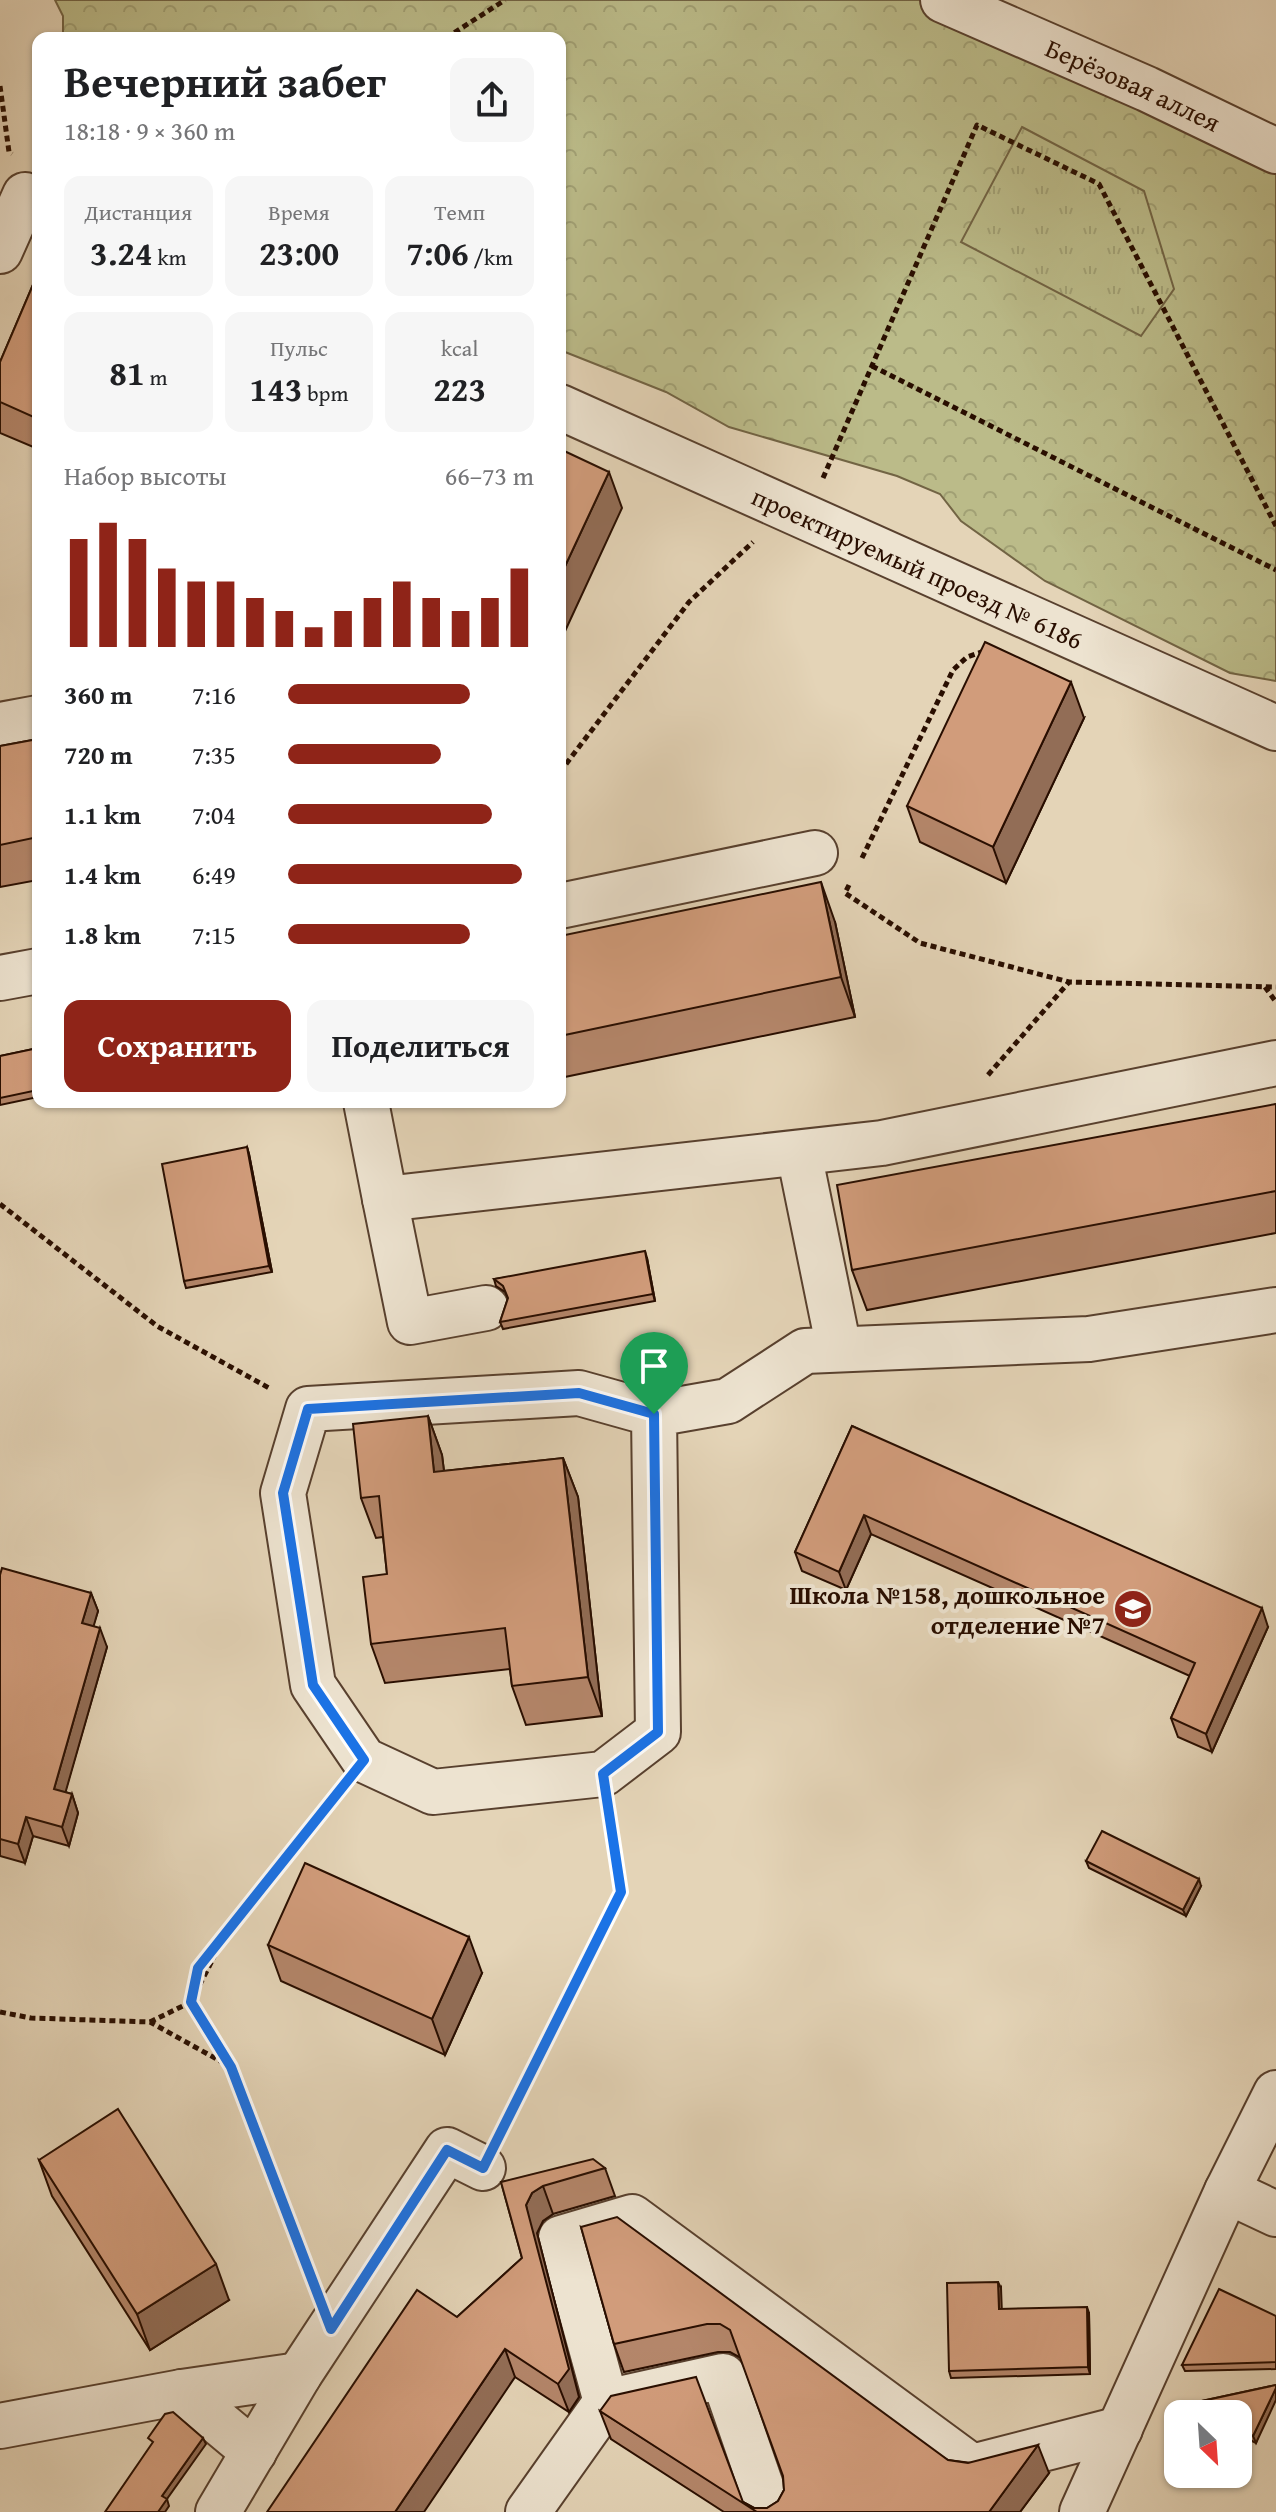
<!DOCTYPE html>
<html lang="ru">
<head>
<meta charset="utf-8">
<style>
  :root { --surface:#fff; --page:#f6f6f6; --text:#202124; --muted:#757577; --accent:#8f2418 }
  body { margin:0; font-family:"Gentium Book Plus",serif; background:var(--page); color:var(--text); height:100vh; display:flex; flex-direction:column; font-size:30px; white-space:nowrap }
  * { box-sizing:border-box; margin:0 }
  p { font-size:26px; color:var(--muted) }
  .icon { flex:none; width:44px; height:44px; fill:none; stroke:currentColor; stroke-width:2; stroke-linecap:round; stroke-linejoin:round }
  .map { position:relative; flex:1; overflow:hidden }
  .sheet { position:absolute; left:32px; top:32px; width:534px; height:1076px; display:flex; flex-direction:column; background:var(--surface); border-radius:16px; box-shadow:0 2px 6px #0004 }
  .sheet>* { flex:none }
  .needle { width:52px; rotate:155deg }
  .controls { position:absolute; left:1164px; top:2400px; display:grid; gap:16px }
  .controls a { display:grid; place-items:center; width:88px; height:88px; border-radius:16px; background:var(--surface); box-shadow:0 2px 6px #0004; font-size:40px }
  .pin { position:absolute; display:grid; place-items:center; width:68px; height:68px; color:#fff; margin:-82px -34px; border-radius:50% 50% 50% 0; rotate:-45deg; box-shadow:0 0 8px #0007 }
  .pin .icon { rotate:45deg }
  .round { display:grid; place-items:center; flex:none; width:84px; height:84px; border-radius:16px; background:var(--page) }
  .overview { display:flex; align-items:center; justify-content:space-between; height:136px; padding:0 32px }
  h1 { font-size:44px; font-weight:800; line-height:60px }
  .stats { display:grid; grid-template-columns:repeat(3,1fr); gap:12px; height:136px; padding:8px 32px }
  .stats div { display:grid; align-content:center; border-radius:16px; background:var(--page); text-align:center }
  .stats b { font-size:34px; font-weight:800 }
  .stats small { font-size:22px; font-weight:400 }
  .stats p { font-size:22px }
  .chart { height:224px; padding:16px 32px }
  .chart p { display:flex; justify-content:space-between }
  .chart svg { width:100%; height:144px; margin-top:8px; stroke:var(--accent); stroke-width:6 }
  .primary-button { display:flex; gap:16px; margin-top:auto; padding:16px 32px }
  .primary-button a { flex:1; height:92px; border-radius:16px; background:var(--accent); color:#fff; font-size:32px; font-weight:800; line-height:92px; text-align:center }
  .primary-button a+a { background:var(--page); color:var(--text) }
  ul { padding:0 32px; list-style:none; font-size:26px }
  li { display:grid; grid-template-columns:128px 96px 1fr; align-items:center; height:60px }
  li i { height:20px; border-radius:10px; background:var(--accent) }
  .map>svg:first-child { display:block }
  .forest { fill:url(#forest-crowns); stroke:#726444; stroke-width:2 }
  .park { fill:url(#park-tufts); stroke:#726444; stroke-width:2 }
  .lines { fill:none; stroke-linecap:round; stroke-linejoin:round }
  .minor-casing { stroke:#58402e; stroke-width:48 }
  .path { stroke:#290e00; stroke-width:5; stroke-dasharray:6 4; stroke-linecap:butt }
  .minor { stroke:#ede3d0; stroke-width:44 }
  .wall { fill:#b4866a; stroke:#290e00; stroke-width:2 }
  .shaded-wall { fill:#926d56; stroke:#290e00; stroke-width:2 }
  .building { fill:#d19c7b; stroke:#290e00; stroke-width:2 }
  .route-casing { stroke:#fff; stroke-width:16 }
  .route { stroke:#1a73e8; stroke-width:10 }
  .labels { text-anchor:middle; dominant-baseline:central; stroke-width:8; stroke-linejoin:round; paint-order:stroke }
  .street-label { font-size:26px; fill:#290e00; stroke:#ede3d0 }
  .poi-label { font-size:26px; font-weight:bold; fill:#290e00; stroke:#ede3d0; text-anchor:end }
</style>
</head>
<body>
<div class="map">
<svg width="1276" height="2512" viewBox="0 0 1276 2512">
  <defs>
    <pattern id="forest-crowns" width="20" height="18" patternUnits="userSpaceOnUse" patternTransform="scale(2)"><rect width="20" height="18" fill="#bbbb89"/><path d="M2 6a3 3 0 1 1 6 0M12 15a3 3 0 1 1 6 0" fill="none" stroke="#a1a074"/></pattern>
    <pattern id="park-tufts" width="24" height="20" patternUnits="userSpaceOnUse" patternTransform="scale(2)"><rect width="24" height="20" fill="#bbbb89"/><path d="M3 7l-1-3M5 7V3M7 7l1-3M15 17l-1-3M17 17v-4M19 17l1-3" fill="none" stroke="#a1a074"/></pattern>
  </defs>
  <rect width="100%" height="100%" fill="#e4d4b7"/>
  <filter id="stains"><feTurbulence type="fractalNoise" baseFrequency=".0025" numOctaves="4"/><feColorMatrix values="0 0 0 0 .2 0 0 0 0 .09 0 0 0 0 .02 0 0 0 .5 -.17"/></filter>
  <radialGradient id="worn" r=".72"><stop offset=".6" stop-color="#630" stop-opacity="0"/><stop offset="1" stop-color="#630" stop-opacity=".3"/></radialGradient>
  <polygon class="forest" points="55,0 993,0 1276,142 1276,681 1230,673 1045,581 961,521 940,494 897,476 729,427 666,392 560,350 560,38 63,38 63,16"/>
  <polygon class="park" points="1022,127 1144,191 1174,289 1141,336 961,242"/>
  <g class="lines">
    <g class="minor-casing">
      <g id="minor">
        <path id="s1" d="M943 0 1147 89 1276 151"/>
        <polyline points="0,251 25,195"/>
        <path id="s2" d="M560 407 1276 728"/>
        <polyline points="0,725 38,718"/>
        <polyline points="560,906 815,853"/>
        <polyline points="0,978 38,971"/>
        <polyline points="366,1102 385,1199 882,1143 1276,1063"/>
        <polyline points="799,1153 839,1349"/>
        <polyline points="385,1199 410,1322 486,1308"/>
        <polyline points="654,1414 579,1393 308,1409 283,1493 313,1685 364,1760 433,1792 603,1774 658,1732 654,1414 728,1401 805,1351 1089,1339 1276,1310"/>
        <polyline points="1227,2191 1276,2214"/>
        <polyline points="182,2392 254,2452"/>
        <polyline points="606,2402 561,2238 632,2217 972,2467 1120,2429"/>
        <polyline points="0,2426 182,2392 299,2375"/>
        <polyline points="218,2512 299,2375 447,2150 483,2168"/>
        <polyline points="528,2512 606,2402 723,2376 770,2512"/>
        <polyline points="1082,2512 1227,2191 1276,2093"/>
      </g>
    </g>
    <g class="path">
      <polyline points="446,38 505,0"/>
      <polyline points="0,86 9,152 12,154"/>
      <polyline points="872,366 1276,570"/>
      <polyline points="823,478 977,125 1099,184 1276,526"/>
      <polyline points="560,772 689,602 753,542"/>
      <polyline points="862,858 953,670 967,657 984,651"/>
      <polyline points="849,885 845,893 920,943 1069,982 1276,987"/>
      <polyline points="1265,987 1276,1002"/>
      <polyline points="988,1075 1069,982"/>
      <polyline points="0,1204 157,1326 269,1388"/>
      <polyline points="195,1994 216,1953"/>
      <polyline points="191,2002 198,1968 336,1796"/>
      <polyline points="0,2012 31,2018 150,2022 231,2067 311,2276"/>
      <polyline points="150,2022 191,2002 230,2066"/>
      <polyline points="504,2128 621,1892 610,1818"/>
    </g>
    <use href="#minor" class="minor"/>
  </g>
  <g class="wall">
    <polygon points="38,273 38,449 0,433 0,362"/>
    <polygon points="1084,718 1006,883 920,842 907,806"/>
    <polygon points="38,739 38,880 0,887 0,746"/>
    <polygon points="835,922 855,1017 560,1078 560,936"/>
    <polygon points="38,1048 38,1097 0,1105 0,1056"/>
    <polygon points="1276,1104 1276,1233 867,1310 852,1270"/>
    <polygon points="247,1147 249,1154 272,1272 186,1288 184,1281"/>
    <polygon points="647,1258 655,1301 503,1329 500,1322 508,1298 505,1292 496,1286 494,1279"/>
    <polygon points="428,1416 442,1455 444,1471 563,1458 578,1497 602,1716 526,1725 512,1686 510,1669 385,1683 371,1644 387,1574 383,1537 376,1538 361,1498"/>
    <polygon points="852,1426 1268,1627 1212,1752 1178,1737 1171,1718 1190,1676 871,1534 846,1590 802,1571 795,1552"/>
    <polygon points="0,1575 91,1593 98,1611 93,1626 107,1647 65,1792 72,1794 78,1813 69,1846 33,1836 25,1863 0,1856"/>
    <polygon points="1086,1861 1201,1886 1186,1916 1089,1868"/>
    <polygon points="268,1945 482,1973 445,2055 281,1981"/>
    <polygon points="39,2160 229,2300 150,2350 52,2196"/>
    <polygon points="605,2168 615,2196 553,2214 543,2221 537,2233 579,2397 569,2412 515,2377 457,2317 522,2258 501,2182"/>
    <polygon points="581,2227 948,2460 1049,2473 1020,2512 724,2512 611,2439 600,2411 743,2502 754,2508 767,2508 778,2501 784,2490 783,2476 741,2358 730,2352 718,2352 624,2372 614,2344"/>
    <polygon points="1001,2288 1001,2309 1089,2313 1090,2374 951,2378 949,2371"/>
    <polygon points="1276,2316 1276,2369 1185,2371 1182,2365"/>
    <polygon points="1276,2385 1256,2443 1238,2434 1238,2414 1196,2414 1190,2411 1188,2404"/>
  </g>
  <g class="shaded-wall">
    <polygon points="609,472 622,508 560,642 560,577"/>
    <polygon points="1071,682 1084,718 1006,883 993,847"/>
    <polygon points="821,882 835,922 855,1017 841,977"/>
    <polygon points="247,1147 249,1154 272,1272 269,1266"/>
    <polygon points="645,1251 647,1258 655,1301 653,1294"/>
    <polygon points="428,1416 442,1455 449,1512 434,1472"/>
    <polygon points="563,1458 578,1497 602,1716 588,1677"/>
    <polygon points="864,1515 871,1534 846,1590 839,1572"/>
    <polygon points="91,1593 98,1611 89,1642 82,1623"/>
    <polygon points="1262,1608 1268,1627 1212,1752 1206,1734"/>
    <polygon points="100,1628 107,1647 61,1808 54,1789"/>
    <polygon points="72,1794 78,1813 69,1846 62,1827"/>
    <polygon points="26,1817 33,1836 25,1863 18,1844"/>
    <polygon points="1199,1879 1201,1886 1186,1916 1183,1910"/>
    <polygon points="469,1937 482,1973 445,2055 432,2019"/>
    <polygon points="543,2186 553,2214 543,2221 537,2233 579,2397 569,2412 558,2384 526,2205 532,2193"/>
    <polygon points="216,2264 229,2300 150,2350 137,2314"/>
    <polygon points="998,2282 1001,2288 1002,2315 999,2309"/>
    <polygon points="1087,2307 1089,2313 1090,2374 1088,2367"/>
    <polygon points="505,2349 515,2377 424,2512 395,2512"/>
    <polygon points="1276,2388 1276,2400 1256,2443 1253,2436"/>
    <polygon points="203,2438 206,2444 167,2499 169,2506 165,2512 158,2512 162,2496"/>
    <polygon points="1038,2445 1049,2473 1020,2512 989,2512"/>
  </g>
  <g class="building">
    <polygon points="38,273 38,419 0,402 0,362"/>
    <polygon points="560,449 609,472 560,577"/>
    <polygon points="985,642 1071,682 993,847 907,806"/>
    <polygon points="38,739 38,837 0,845 0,746"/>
    <polygon points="821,882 841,977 560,1036 560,936"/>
    <polygon points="38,1048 38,1090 0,1098 0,1056"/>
    <polygon points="1276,1104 1276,1191 852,1270 837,1185"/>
    <polygon points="247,1147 269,1266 184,1281 162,1164"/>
    <polygon points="645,1251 653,1294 500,1322 508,1298 503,1286 494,1279"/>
    <polygon points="428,1416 434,1472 563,1458 588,1677 512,1686 505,1628 371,1644 363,1577 387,1574 379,1496 361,1498 353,1424"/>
    <polygon points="852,1426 1262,1608 1206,1734 1171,1718 1195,1663 864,1515 839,1572 795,1552"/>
    <polygon points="2,1568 91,1593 82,1623 100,1628 54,1789 72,1794 62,1827 26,1817 18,1844 0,1839 0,1575"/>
    <polygon points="1102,1831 1199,1879 1183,1910 1086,1861"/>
    <polygon points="305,1863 469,1937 432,2019 268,1945"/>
    <polygon points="118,2109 216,2264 137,2314 39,2160"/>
    <polygon points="593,2159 605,2168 543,2186 532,2193 526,2205 569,2369 558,2384 505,2349 395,2512 267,2512 417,2290 457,2317 522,2258 501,2182"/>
    <polygon points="617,2217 948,2460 968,2463 1038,2445 989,2512 757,2512 600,2411 611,2396 696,2377 743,2502 754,2508 767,2508 778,2501 784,2490 783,2476 730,2330 720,2324 707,2324 614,2344 581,2227"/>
    <polygon points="998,2282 999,2309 1087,2307 1088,2367 949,2371 947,2283"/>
    <polygon points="1219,2289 1276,2316 1276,2362 1182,2365"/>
    <polygon points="1276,2385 1276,2388 1253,2436 1238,2429 1238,2414 1208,2414 1188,2404"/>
    <polygon points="173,2412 203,2438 162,2496 167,2499 158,2512 105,2512 153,2442 148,2438 165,2414"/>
  </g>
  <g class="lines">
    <g class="route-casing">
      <polygon id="route" points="579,1393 654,1414 658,1732 603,1774 621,1892 483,2168 447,2150 331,2329 231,2067 191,2002 198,1968 364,1760 313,1685 283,1493 308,1409"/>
    </g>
    <use href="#route" class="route"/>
  </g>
  <defs>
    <g id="school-disc" transform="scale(2)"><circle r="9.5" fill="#8f2418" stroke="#ede3d0"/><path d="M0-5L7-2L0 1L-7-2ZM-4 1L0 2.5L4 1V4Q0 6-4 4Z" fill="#fff"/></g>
  </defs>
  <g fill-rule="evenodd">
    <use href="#school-disc" x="1133" y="1609"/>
  </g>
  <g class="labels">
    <g class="street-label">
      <text stroke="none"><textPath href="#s1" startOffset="208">Берёзовая аллея</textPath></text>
      <text stroke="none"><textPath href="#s2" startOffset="392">проектируемый проезд № 6186</textPath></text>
    </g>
    <g class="poi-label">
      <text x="1105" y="1594">Школа №158, дошкольное<tspan x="1105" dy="30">отделение №7</tspan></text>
    </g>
  </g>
  <rect width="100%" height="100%" filter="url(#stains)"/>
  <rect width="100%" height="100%" fill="url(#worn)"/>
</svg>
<div class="controls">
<a><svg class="needle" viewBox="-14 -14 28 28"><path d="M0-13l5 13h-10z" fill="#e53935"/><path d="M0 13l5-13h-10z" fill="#757577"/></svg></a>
</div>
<div class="pin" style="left:654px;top:1414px;background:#1e9e55"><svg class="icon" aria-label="arrive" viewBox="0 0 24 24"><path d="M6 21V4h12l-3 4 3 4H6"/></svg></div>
<section class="sheet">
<div class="overview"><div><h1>Вечерний забег</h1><p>18:18 · 9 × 360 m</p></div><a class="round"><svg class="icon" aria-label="share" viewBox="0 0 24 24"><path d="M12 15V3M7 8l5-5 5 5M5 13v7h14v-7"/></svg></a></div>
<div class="stats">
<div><p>Дистанция</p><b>3.24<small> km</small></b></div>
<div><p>Время</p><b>23:00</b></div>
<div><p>Темп</p><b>7:06<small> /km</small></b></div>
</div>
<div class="stats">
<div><b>81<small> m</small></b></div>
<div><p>Пульс</p><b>143<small> bpm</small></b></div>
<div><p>kcal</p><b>223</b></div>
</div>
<div class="chart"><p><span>Набор высоты</span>66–73 m</p>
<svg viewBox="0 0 160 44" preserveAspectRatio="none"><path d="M5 44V11M15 44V6M25 44V11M35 44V20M45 44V24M55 44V24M65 44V29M75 44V33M85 44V38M95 44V33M105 44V29M115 44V24M125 44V29M135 44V33M145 44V29M155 44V20"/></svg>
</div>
<ul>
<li><b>360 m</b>7:16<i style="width:74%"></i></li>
<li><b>720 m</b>7:35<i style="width:62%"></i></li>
<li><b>1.1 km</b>7:04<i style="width:83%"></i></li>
<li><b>1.4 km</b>6:49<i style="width:95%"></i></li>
<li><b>1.8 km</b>7:15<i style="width:74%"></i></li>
</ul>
<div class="primary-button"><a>Сохранить</a><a>Поделиться</a></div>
</section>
</div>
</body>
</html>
